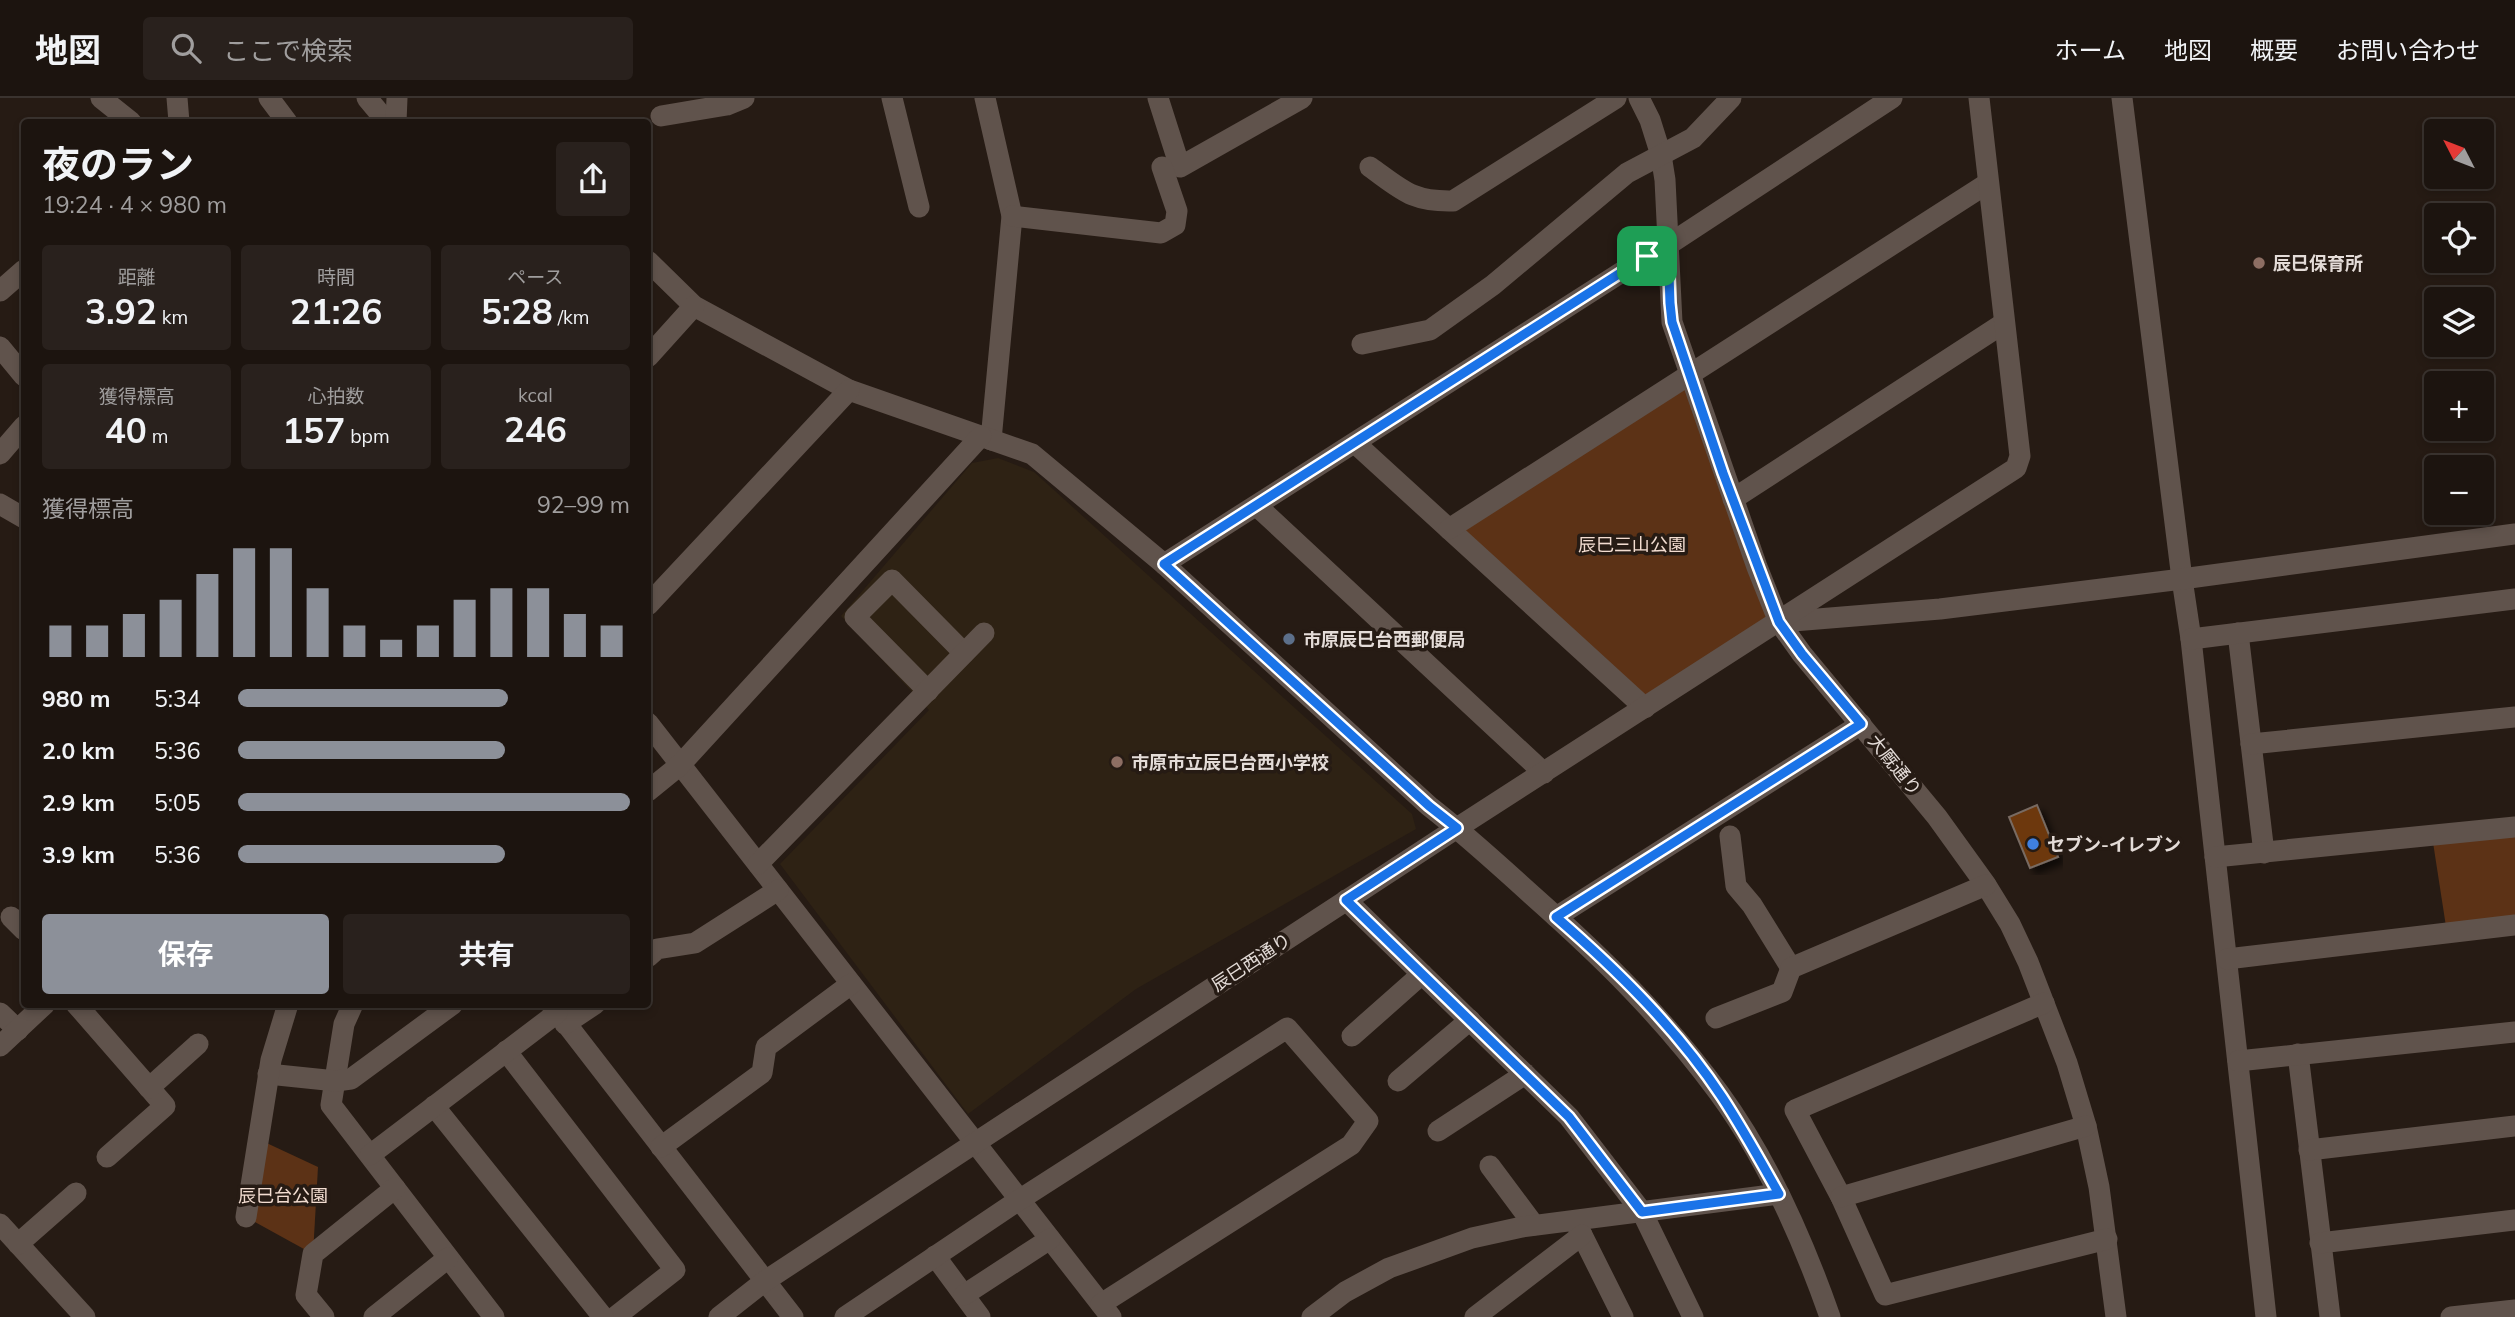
<!DOCTYPE html>
<html lang="ja">
<head>
<meta charset="utf-8">
<style>
  :root { --surface:#1c140f; --page:#29211d; --text:#f1f3f6; --muted:#a09e9e; --line:#3a332f; --accent:#8c9099 }
  body { margin:0; font-family:Mulish,"Noto Sans JP",sans-serif; background:var(--page); color:var(--text); height:100vh; display:flex; flex-direction:column; font-size:26px; white-space:nowrap }
  * { box-sizing:border-box; margin:0 }
  p { font-size:23px; color:var(--muted) }
  .icon { flex:none; width:38px; height:38px; fill:none; stroke:currentColor; stroke-width:2; stroke-linecap:round; stroke-linejoin:round }
  .map { position:relative; flex:1; overflow:hidden }
  .side { position:absolute; left:21px; top:21px; width:630px; height:889px; display:flex; flex-direction:column; background:var(--surface); border-radius:7px; box-shadow:0 4px 10px #0003,0 0 0 2px var(--line) }
  .side>* { flex:none }
  .needle { width:46px; rotate:312deg }
  .fabs { position:absolute; left:2424px; top:21px; display:grid; gap:14px }
  .fabs a { display:grid; place-items:center; width:70px; height:70px; border-radius:7px; background:var(--surface); box-shadow:0 4px 10px #0003,0 0 0 2px var(--line); font-size:35px }
  .pin { position:absolute; display:grid; place-items:center; width:60px; height:60px; color:#fff; margin:-30px; border-radius:14px; box-shadow:0 4px 10px #0006 }
  .round { display:grid; place-items:center; flex:none; width:74px; height:74px; border-radius:7px; background:var(--page) }
  .summary { display:flex; align-items:center; justify-content:space-between; height:119px; padding:0 21px }
  h1 { font-size:38px; font-weight:700; line-height:52px }
  .metrics { display:grid; grid-template-columns:repeat(3,1fr); gap:10px; height:119px; padding:7px 21px }
  .metrics div { display:grid; align-content:center; border-radius:7px; background:var(--page); text-align:center }
  .metrics b { font-size:35px; font-weight:700 }
  .metrics small { font-size:19px; font-weight:400 }
  .metrics p { font-size:19px }
  .chart { height:196px; padding:14px 21px }
  .chart p { display:flex; justify-content:space-between }
  .chart svg { width:100%; height:126px; margin-top:7px; stroke:var(--accent); stroke-width:6 }
  .cta { display:flex; gap:14px; margin-top:auto; padding:14px 21px }
  .cta a { flex:1; height:80px; border-radius:7px; background:var(--accent); color:#fff; font-size:28px; font-weight:700; line-height:80px; text-align:center }
  .cta a+a { background:var(--page); color:var(--text) }
  ul { padding:0 21px; list-style:none; font-size:23px }
  li { display:grid; grid-template-columns:112px 84px 1fr; align-items:center; height:52px }
  li i { height:18px; border-radius:9px; background:var(--accent) }
  header { display:flex; align-items:center; gap:42px; box-sizing:border-box; height:98px; padding:0 35px; background:var(--surface); border-bottom:2px solid var(--line) }
  header strong { font-size:33px }
  nav { display:flex; gap:38px; margin-inline-start:auto; font-size:24px }
  .search { width:490px; height:63px; background:var(--page); display:flex; align-items:center; gap:18px; box-sizing:border-box; padding:0 24px; border-radius:7px; color:var(--muted); font-size:26px }
  .map>svg:first-child { display:block }
  .education { fill:#2e2214 }
  .green { fill:#5c3216 }
  .building { fill:#6d380a; stroke:#786b62; stroke-width:2; filter:url(#shadow) }
  .lines { fill:none; stroke-linecap:round; stroke-linejoin:round }
  .minor { stroke:#60534c; stroke-width:21 }
  .route-casing { stroke:#fff; stroke-width:14 }
  .route { stroke:#1a73e8; stroke-width:9 }
  .education-dot { fill:#8d6e63; stroke:#261b14; stroke-width:2.5 }
  .service-dot { fill:#5c6f8a; stroke:#261b14; stroke-width:2.5 }
  .shop-dot { fill:#3f7fe0; stroke:#261b14; stroke-width:2.5 }
  .labels { text-anchor:middle; dominant-baseline:central; stroke-width:7; stroke-linejoin:round; paint-order:stroke }
  .poi-label { font-size:18px; font-weight:bold; fill:#e4dcd8; stroke:#261b14; text-anchor:start }
  .park-label { font-size:18px; fill:#f3ddd1; stroke:#261b14 }
  .street-label { font-size:18px; fill:#e4dcd8; stroke:#261b14 }
</style>
</head>
<body>
<header>
<strong>地図</strong>
<div class="search"><svg class="icon" aria-label="search" viewBox="0 0 24 24"><circle cx="10" cy="10" r="6"/><path d="M15 15l6 6"/></svg>ここで検索</div>
<nav><a>ホーム</a><a>地図</a><a>概要</a><a>お問い合わせ</a></nav>
</header>
<div class="map">
<svg width="2515" height="1219" viewBox="0 0 2515 1219">
  <defs>
    <filter id="shadow"><feDropShadow dx="6" dy="6" stdDeviation="3.5" flood-color="#0009"/></filter>
  </defs>
  <rect width="100%" height="100%" fill="#261b14"/>
  <polygon class="education" points="998,360 1034,374 1412,716 1416,731 1136,891 968,1016 780,766 929,612 841,518 972,365"/>
  <g class="green">
    <polygon points="1689,277 1779,524 1645,610 1449,431"/>
    <polygon points="2515,729 2515,827 2447,835 2432,738"/>
    <polygon points="258,1041 318,1069 313,1156 246,1119"/>
  </g>
  <polygon class="building" points="2037,707 2058,759 2030,770 2009,719"/>
  <g class="lines">
    <g class="minor">
      <polyline points="101,0 131,24"/>
      <polyline points="177,0 179,24"/>
      <polyline points="269,0 287,24"/>
      <polyline points="367,0 387,24"/>
      <polyline points="892,0 919,109"/>
      <polyline points="985,0 1012,118 991,342"/>
      <polyline points="1158,0 1180,69 1302,0"/>
      <polyline points="1639,0 1650,22 1661,57 1665,82 1672,224 1757,469 1779,524 1802,556 1937,719 1986,787 2010,826 2028,864 2067,965 2086,1028 2099,1089 2116,1219"/>
      <polyline points="2122,0 2182,481 2191,541 2266,1219"/>
      <polyline points="661,18 727,7 744,0"/>
      <polyline points="396,24 397,0"/>
      <path d="M1370 69C1402 92 1412 104 1453 103L1616 0"/>
      <polyline points="1012,118 1161,135 1175,127 1177,113 1162,69"/>
      <path d="M648 163 694 208 849 292 1032 356 1164 466 1429 708C1465 736 1499 767 1533 798 1604 861 1663 919 1719 995 1768 1062 1803 1142 1830 1219"/>
      <polyline points="0,193 24,172"/>
      <polyline points="1362,246 1430,232 1493,187 1627,75 1693,40 1731,0"/>
      <polyline points="0,249 24,278"/>
      <polyline points="648,259 694,208"/>
      <polyline points="1356,346 1645,610"/>
      <polyline points="0,356 24,328"/>
      <polyline points="1733,401 2004,225"/>
      <polyline points="0,406 24,420"/>
      <polyline points="1257,408 1544,675"/>
      <polyline points="1449,431 1988,85"/>
      <polyline points="1164,466 1647,158 1668,147 1892,0"/>
      <polyline points="648,507 849,292"/>
      <polyline points="1781,524 1940,511 2182,481 2515,436"/>
      <polyline points="2238,535 2264,755"/>
      <polyline points="2191,541 2515,501"/>
      <polyline points="928,593 855,519 892,482 964,555"/>
      <polyline points="648,625 1111,1219"/>
      <polyline points="2251,646 2515,619"/>
      <polyline points="648,693 680,667 981,338"/>
      <polyline points="1730,738 1736,788 1752,807 1791,870"/>
      <polyline points="2215,759 2515,729"/>
      <polyline points="758,766 984,535"/>
      <polyline points="1346,802 1569,1019 1642,1114 1693,1219"/>
      <polyline points="11,819 24,832"/>
      <polyline points="1556,819 1861,626"/>
      <polyline points="648,859 657,851 695,845 778,792"/>
      <polyline points="2227,861 2515,827"/>
      <polyline points="2044,905 1795,1012 1841,1099 1885,1197 2107,1141"/>
      <polyline points="76,906 165,1008 107,1059"/>
      <polyline points="353,906 344,926 331,1007 494,1219"/>
      <polyline points="551,906 793,1219"/>
      <polyline points="0,915 18,932"/>
      <polyline points="1716,920 1782,894 1791,870 1986,787"/>
      <polyline points="565,926 595,906"/>
      <polyline points="1352,938 1422,876"/>
      <polyline points="0,948 45,906"/>
      <polyline points="506,953 675,1172 615,1219"/>
      <polyline points="2298,956 2330,1219"/>
      <polyline points="2238,963 2515,934"/>
      <polyline points="268,976 336,983 351,981 453,906"/>
      <polyline points="1398,983 1470,922"/>
      <polyline points="149,990 198,946"/>
      <polyline points="434,1008 603,1219"/>
      <polyline points="1438,1033 1525,976"/>
      <polyline points="661,1049 762,975 766,949 851,886"/>
      <polyline points="2309,1052 2515,1028"/>
      <polyline points="370,1057 557,915"/>
      <polyline points="1490,1068 1534,1127"/>
      <polyline points="1841,1099 2086,1028"/>
      <polyline points="246,1119 271,962 288,906"/>
      <polyline points="0,1126 85,1219"/>
      <polyline points="1577,1127 1623,1219"/>
      <polyline points="2320,1145 2515,1122"/>
      <polyline points="18,1146 76,1095"/>
      <polyline points="935,1158 980,1219"/>
      <polyline points="964,1197 1050,1141"/>
      <polyline points="324,1219 306,1197 313,1156 395,1090"/>
      <polyline points="374,1219 448,1160"/>
      <polyline points="719,1219 765,1183 975,1045 1457,730 2016,370 2020,358 1979,0"/>
      <polyline points="845,1219 1019,1102 1287,930 1368,1023 1351,1047 1101,1206"/>
      <polyline points="1312,1219 1345,1194 1389,1170 1472,1140 1522,1129 1779,1096"/>
      <polyline points="1475,1219 1582,1137"/>
      <polyline points="2451,1219 2515,1212"/>
    </g>
  </g>
  <g class="lines">
    <g class="route-casing">
      <path id="route" d="M1668 147 1670 205 1672 224 1723 375 1779 524 1802 556 1861 626 1556 819C1617 872 1677 931 1722 999 1743 1031 1761 1064 1779 1096L1642 1114 1569 1019 1346 802 1457 730 1429 708 1164 466 1647 158Z"/>
    </g>
    <use href="#route" class="route"/>
  </g>
  <g class="education-dot">
    <circle cx="2259" cy="165" r="7"/>
    <circle cx="1117" cy="664" r="7"/>
  </g>
  <circle class="service-dot" cx="1289" cy="541" r="7"/>
  <circle class="shop-dot" cx="2033" cy="746" r="7"/>
  <g class="labels">
    <g class="poi-label">
      <text x="2273" y="165">辰巳保育所</text>
      <text x="1303" y="541">市原辰巳台西郵便局</text>
      <text x="1131" y="664">市原市立辰巳台西小学校</text>
      <text x="2047" y="746">セブン-イレブン</text>
    </g>
    <g class="park-label">
      <text x="1632" y="446">辰巳三山公園</text>
      <text x="283" y="1097">辰巳台公園</text>
    </g>
    <g class="street-label">
      <text transform="translate(1895 667) rotate(51)">大厩通り</text>
      <text transform="translate(1251 864) rotate(-33)">辰巳西通り</text>
    </g>
  </g>
</svg>
<div class="fabs">
<a><svg class="needle" viewBox="-14 -14 28 28"><path d="M0-13l5 13h-10z" fill="#e53935"/><path d="M0 13l5-13h-10z" fill="#a09e9e"/></svg></a>
<a><svg class="icon" aria-label="locate" viewBox="0 0 24 24"><circle cx="12" cy="12" r="6"/><path d="M12 2v4M12 18v4M2 12h4M18 12h4"/></svg></a>
<a><svg class="icon" aria-label="layers" viewBox="0 0 24 24"><path d="M12 4l9 5-9 5-9-5zM3 14l9 5 9-5"/></svg></a>
<a>+</a>
<a>−</a>
</div>
<div class="pin" style="left:1647px;top:158px;background:#1e9e55"><svg class="icon" aria-label="arrive" viewBox="0 0 24 24"><path d="M6 21V4h12l-3 4 3 4H6"/></svg></div>
<section class="side">
<div class="summary"><div><h1>夜のラン</h1><p>19:24 · 4 × 980 m</p></div><a class="round"><svg class="icon" aria-label="share" viewBox="0 0 24 24"><path d="M12 15V3M7 8l5-5 5 5M5 13v7h14v-7"/></svg></a></div>
<div class="metrics">
<div><p>距離</p><b>3.92<small> km</small></b></div>
<div><p>時間</p><b>21:26</b></div>
<div><p>ペース</p><b>5:28<small> /km</small></b></div>
</div>
<div class="metrics">
<div><p>獲得標高</p><b>40<small> m</small></b></div>
<div><p>心拍数</p><b>157<small> bpm</small></b></div>
<div><p>kcal</p><b>246</b></div>
</div>
<div class="chart"><p><span>獲得標高</span>92–99 m</p>
<svg viewBox="0 0 160 44" preserveAspectRatio="none"><path d="M5 44V33M15 44V33M25 44V29M35 44V24M45 44V15M55 44V6M65 44V6M75 44V20M85 44V33M95 44V38M105 44V33M115 44V24M125 44V20M135 44V20M145 44V29M155 44V33"/></svg>
</div>
<ul>
<li><b>980 m</b>5:34<i style="width:69%"></i></li>
<li><b>2.0 km</b>5:36<i style="width:68%"></i></li>
<li><b>2.9 km</b>5:05<i style="width:100%"></i></li>
<li><b>3.9 km</b>5:36<i style="width:68%"></i></li>
</ul>
<div class="cta"><a>保存</a><a>共有</a></div>
</section>
</div>
</body>
</html>
